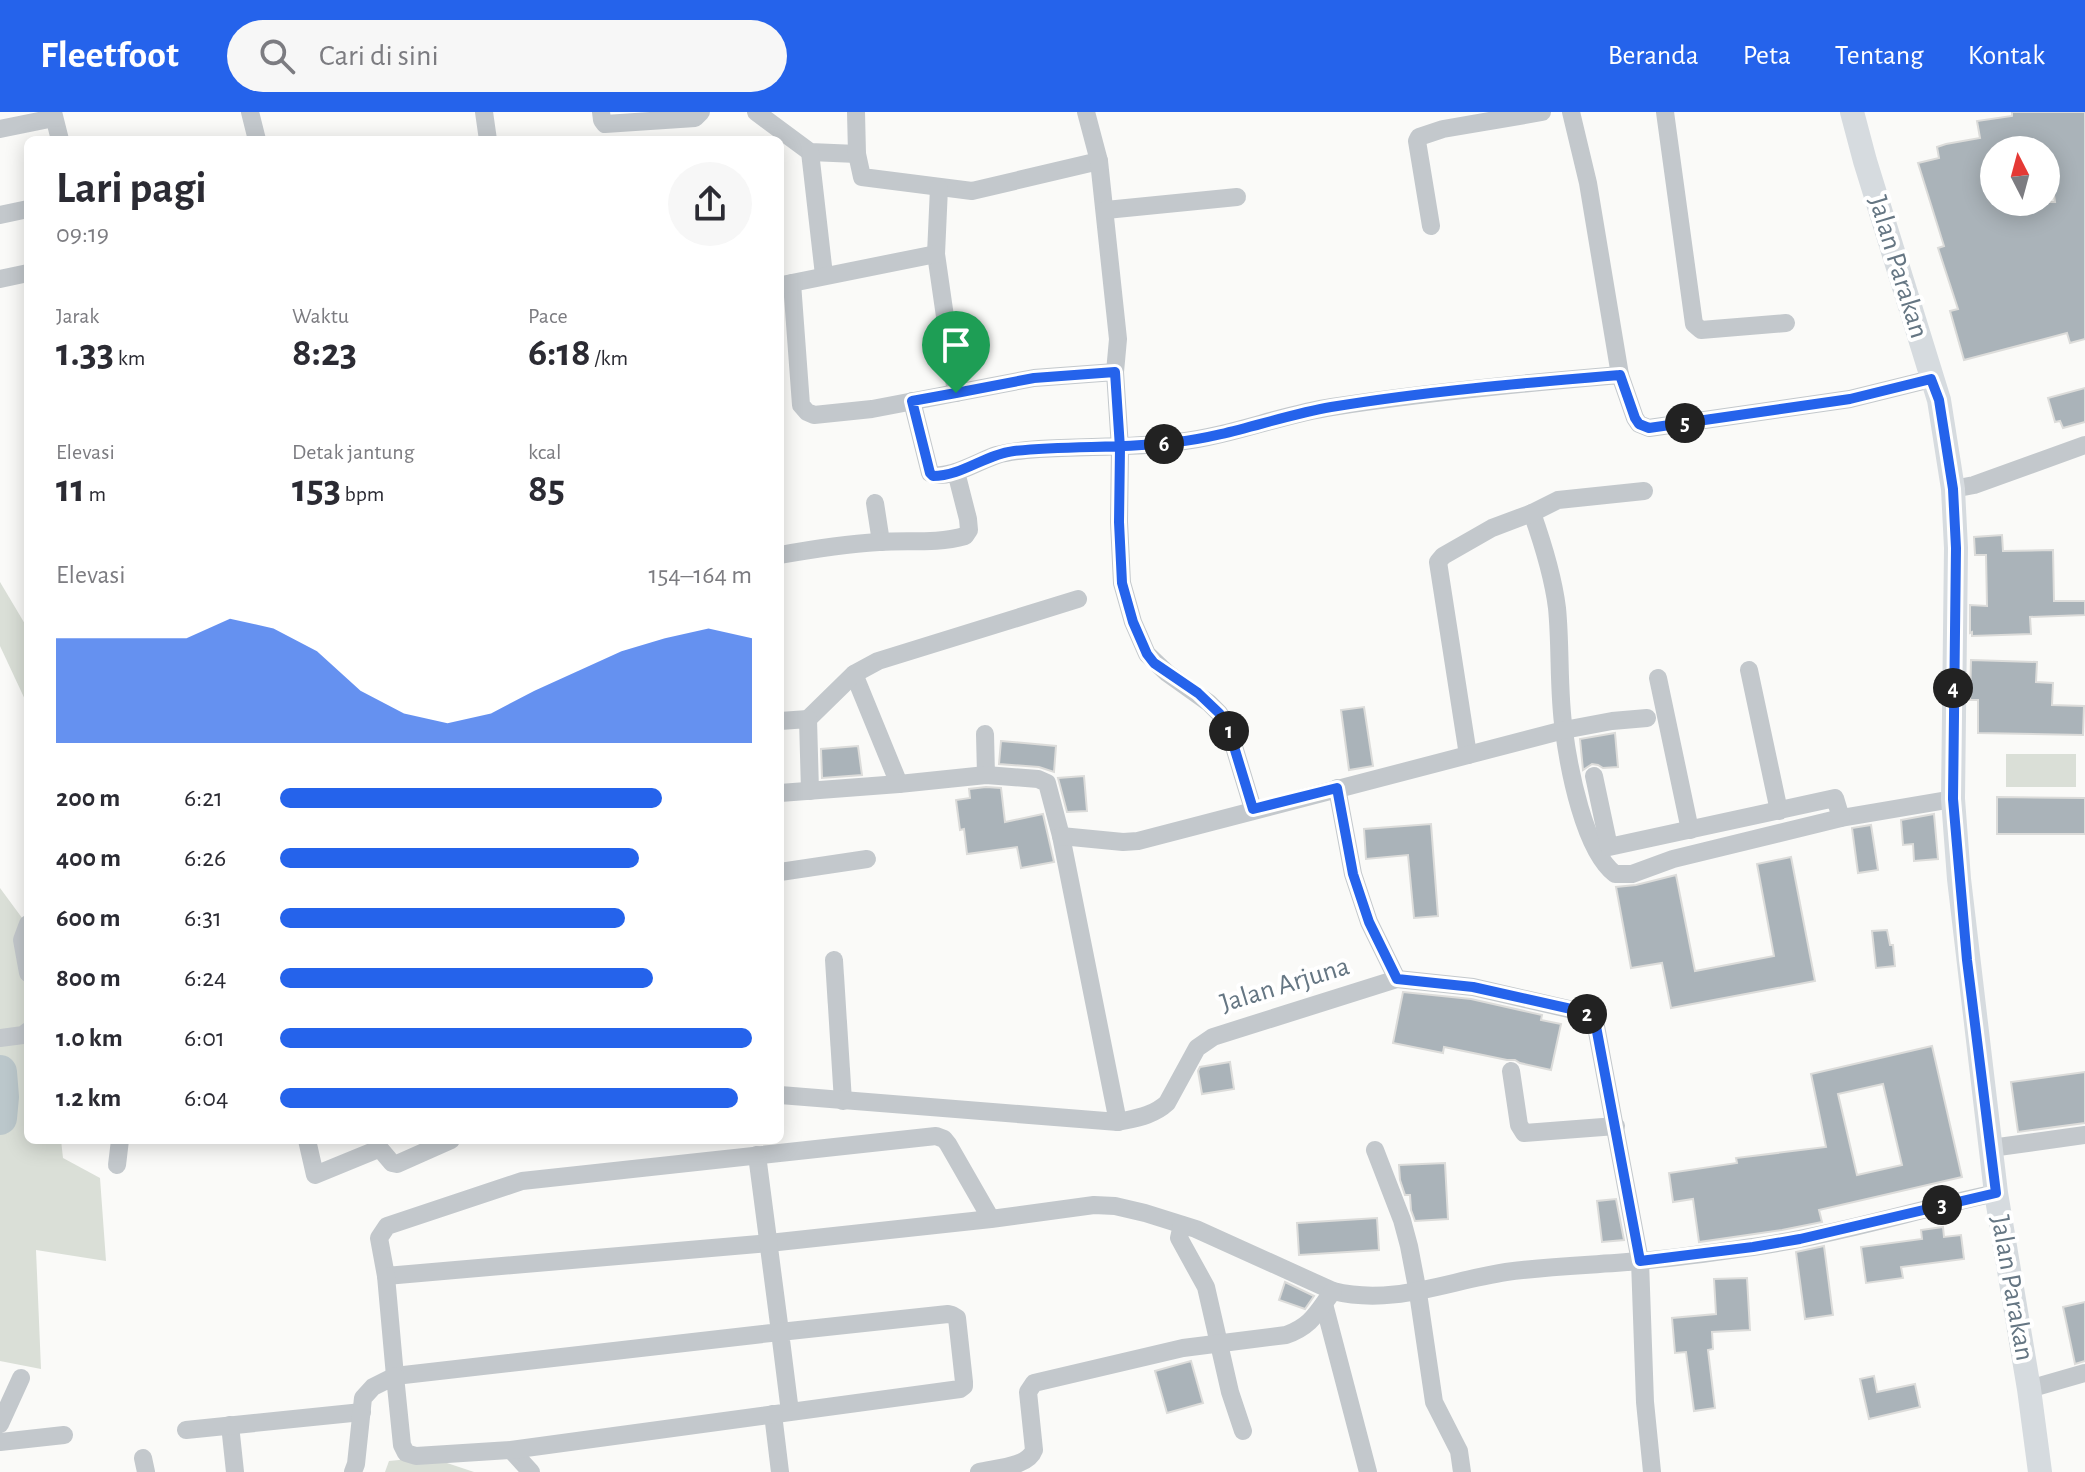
<!DOCTYPE html>
<html lang="id">
<head>
<meta charset="utf-8">
<style>
  :root { --surface:#fff; --page:#f7f7f7; --text:#2b2b33; --muted:#7c7c81; --accent:#2563eb }
  body { margin:0; font-family:"Alegreya Sans",sans-serif; background:var(--page); color:var(--text); height:100vh; display:flex; flex-direction:column; font-size:30px; white-space:nowrap }
  * { box-sizing:border-box; margin:0 }
  p { font-size:26px; color:var(--muted) }
  .icon { flex:none; width:44px; height:44px; fill:none; stroke:currentColor; stroke-width:2; stroke-linecap:round; stroke-linejoin:round }
  .map { position:relative; flex:1; overflow:hidden }
  .sheet { position:absolute; left:24px; top:24px; width:760px; height:1008px; display:flex; flex-direction:column; background:var(--surface); border-radius:12px; box-shadow:0 4px 20px #0003 }
  .sheet>* { flex:none }
  .needle { width:52px; rotate:354deg }
  .buttons { position:absolute; left:1980px; top:24px; display:grid; gap:16px }
  .buttons a { display:grid; place-items:center; width:80px; height:80px; border-radius:50%; background:var(--surface); box-shadow:0 4px 20px #0003; font-size:40px }
  .pin { position:absolute; display:grid; place-items:center; width:68px; height:68px; color:#fff; margin:-82px -34px; border-radius:50% 50% 50% 0; rotate:-45deg; box-shadow:0 0 8px #0007 }
  .pin .icon { rotate:45deg }
  .km { position:absolute; width:40px; height:40px; margin:-20px; border-radius:50%; background:#222; color:#fff; font-size:22px; line-height:40px; text-align:center }
  .round { display:grid; place-items:center; flex:none; width:84px; height:84px; border-radius:42px; background:var(--page) }
  .summary { display:flex; align-items:center; justify-content:space-between; height:136px; padding:0 32px }
  h1 { font-size:44px; font-weight:700; line-height:60px }
  .stats { display:grid; grid-template-columns:repeat(3,1fr); gap:12px; height:136px; padding:8px 32px }
  .stats div { display:grid; align-content:center }
  .stats b { font-size:40px; font-weight:700 }
  .stats small { font-size:22px; font-weight:400 }
  .stats p { font-size:22px }
  .chart { height:224px; padding:16px 32px }
  .chart p { display:flex; justify-content:space-between }
  .chart svg { width:100%; height:144px; margin-top:8px; fill:var(--accent); opacity:.7 }
  ul { padding:0 32px; list-style:none; font-size:26px }
  li { display:grid; grid-template-columns:128px 96px 1fr; align-items:center; height:60px }
  li i { height:20px; border-radius:10px; background:var(--accent) }
  header { display:flex; align-items:center; gap:48px; box-sizing:border-box; height:112px; padding:0 40px; background:var(--accent); color:#fff }
  header strong { font-size:38px }
  nav { display:flex; gap:44px; margin-inline-start:auto; font-size:28px }
  .search { width:560px; height:72px; background:var(--page); display:flex; align-items:center; gap:20px; box-sizing:border-box; padding:0 28px; border-radius:44px; color:var(--muted); font-size:30px }
  .map>svg:first-child { display:block }
  .green { fill:#dadfd7 }
  .lines { fill:none; stroke-linecap:round; stroke-linejoin:round }
  .river { stroke:#bbc7cb; stroke-width:34 }
  .building { fill:#aab3b9; stroke:#dcdcda; stroke-width:2; fill-rule:evenodd }
  .street { stroke:#c3c8cc; stroke-width:18 }
  .secondary { stroke:#d6dbdf; stroke-width:24 }
  .route-casing { stroke:#fff; stroke-width:16 }
  .route { stroke:#2563eb; stroke-width:10 }
  .labels { text-anchor:middle; dominant-baseline:central; stroke-width:8; stroke-linejoin:round; paint-order:stroke }
  .street-label { font-size:28px; fill:#657683; stroke:#fff }
</style>
</head>
<body>
<header>
<strong>Fleetfoot</strong>
<div class="search"><svg class="icon" aria-label="search" viewBox="0 0 24 24"><circle cx="10" cy="10" r="6"/><path d="M15 15l6 6"/></svg>Cari di sini</div>
<nav><a>Beranda</a><a>Peta</a><a>Tentang</a><a>Kontak</a></nav>
</header>
<div class="map">
<svg width="2085" height="1360" viewBox="0 0 2085 1360">
  <rect width="100%" height="100%" fill="#fafaf8"/>
  <g class="green">
    <polygon points="0,470 28,517 28,594 0,534"/>
    <rect x="2006" y="642" width="70" height="33"/>
    <polygon points="0,776 28,814 28,1028 61,1028 63,1046 100,1066 106,1149 36,1138 41,1257 0,1249"/>
    <polygon points="429,1345 474,1360 385,1360 389,1349"/>
  </g>
  <g class="lines">
    <polyline class="river" points="0,960 2,985 0,1006"/>
  </g>
  <g class="building">
    <path d="M2012 0H2085V227L2070 231 2067 221 1964 248 1950 199 1958 197 1938 136 1944 134 1918 51 1939 46 1937 35 1946 32 1980 26 1977 9 2012 4ZM1994 38H2046V57L2050 56 2055 90H1994Z"/>
    <polygon points="2085,276 2085,310 2063,316 2060,309 2055,310 2048,286"/>
    <polygon points="2002,423 2003,439 2053,438 2054,489 2085,489 2085,503 2030,505 2031,522 1972,524 1972,520 1970,521 1970,493 1987,494 1986,443 1975,443 1974,425"/>
    <polygon points="1971,548 2037,550 2036,570 2053,571 2052,593 2084,594 2083,623 1978,621 1978,588 1970,588"/>
    <polygon points="1364,595 1373,654 1349,658 1341,598"/>
    <polygon points="1615,621 1618,655 1603,656 1598,653 1592,652 1583,658 1580,627"/>
    <polygon points="1001,629 1056,634 1054,660 1039,655 999,652"/>
    <polygon points="858,634 862,663 822,666 821,637"/>
    <polygon points="1084,664 1087,699 1067,700 1058,666"/>
    <polygon points="986,675 1001,676 1005,710 1043,702 1054,750 1021,756 1017,735 967,742 964,717 960,718 956,688 970,686 969,677"/>
    <polygon points="1997,685 2085,686 2085,722 1997,722"/>
    <polygon points="1934,702 1938,747 1914,749 1913,732 1903,733 1901,708"/>
    <polygon points="1431,712 1438,804 1414,806 1408,743 1366,747 1364,717"/>
    <polygon points="1871,713 1878,758 1858,761 1852,716"/>
    <polygon points="1791,745 1815,869 1671,896 1662,851 1631,856 1616,775 1636,773 1676,763 1695,859 1774,844 1757,752"/>
    <polygon points="1887,818 1890,833 1893,833 1895,854 1876,856 1872,819"/>
    <polygon points="1403,880 1471,887 1542,903 1541,908 1561,912 1551,958 1520,951 1515,948 1507,948 1444,935 1443,941 1393,931"/>
    <path d="M1932 934 1962 1065 1819 1098 1822 1110 1782 1118 1699 1130 1693 1087 1673 1090 1669 1061 1737 1051 1736 1046 1826 1035 1811 962ZM1883 972 1902 1053 1857 1063 1838 982Z"/>
    <polygon points="1230,950 1234,977 1202,982 1198,959 1200,955"/>
    <polygon points="2085,960 2085,1011 2018,1020 2011,970"/>
    <polygon points="1445,1051 1448,1107 1415,1109 1411,1098 1410,1083 1405,1083 1400,1068 1399,1053"/>
    <polygon points="1616,1087 1624,1128 1602,1130 1597,1089"/>
    <polygon points="1377,1106 1379,1138 1299,1143 1297,1111"/>
    <polygon points="1943,1115 1944,1125 1961,1123 1964,1147 1901,1155 1903,1166 1866,1171 1861,1135 1922,1127 1921,1118"/>
    <polygon points="1824,1134 1833,1203 1805,1207 1796,1140"/>
    <polygon points="1747,1166 1750,1218 1712,1220 1713,1237 1708,1238 1715,1296 1694,1299 1686,1240 1675,1241 1672,1206 1716,1202 1714,1167"/>
    <polygon points="1285,1170 1314,1184 1305,1197 1279,1188"/>
    <polygon points="2085,1190 2085,1249 2075,1252 2063,1195"/>
    <polygon points="1191,1249 1203,1291 1167,1301 1155,1259"/>
    <polygon points="1874,1264 1877,1280 1915,1272 1920,1295 1869,1307 1860,1267"/>
  </g>
  <g class="lines">
    <g class="street">
      <polyline points="53,0 60,28"/>
      <polyline points="250,0 257,28"/>
      <polyline points="484,0 488,28"/>
      <polyline points="601,0 602,8 605,12 695,6 701,0"/>
      <polyline points="756,0 810,40 857,42"/>
      <polyline points="856,0 857,42 862,65 972,79 1099,49"/>
      <polyline points="1086,0 1099,49 1118,227 1115,260 1120,336 1119,410 1122,471 1133,510 1147,542 1167,561 1209,591 1219,601 1228,615 1253,697"/>
      <polyline points="1571,0 1588,71 1620,263"/>
      <polyline points="1665,0 1694,212 1701,218 1786,211"/>
      <polyline points="0,17 54,6"/>
      <polyline points="810,40 824,163"/>
      <polyline points="939,76 936,142 956,281"/>
      <polyline points="1106,98 1237,85"/>
      <polyline points="0,103 28,97"/>
      <polyline points="1431,114 1417,29 1419,25 1443,17 1542,0"/>
      <polyline points="0,167 28,161"/>
      <polyline points="792,171 801,293 807,300 814,303 872,297 1034,266 1115,260"/>
      <polyline points="782,173 936,142"/>
      <path d="M912 289 930 361C946 370 980 348 997 343 1011 339 1025 338 1039 337 1086 334 1132 336 1178 330 1230 324 1280 303 1332 295 1427 280 1524 271 1620 263L1635 306 1639 312 1649 316 1850 287 1931 267"/>
      <polyline points="1953,377 1974,373 2085,333"/>
      <polyline points="875,391 881,430"/>
      <path d="M1532 401C1543 432 1553 464 1557 496 1561 537 1558 579 1564 619 1569 657 1584 738 1615 762H1632L1673 747 1841 706 1953 687"/>
      <path d="M780 443C813 437 846 432 879 430 908 428 936 432 965 424L969 418 968 407 956 360"/>
      <polyline points="1749,558 1779,699"/>
      <polyline points="854,562 899,672"/>
      <polyline points="1658,566 1690,718"/>
      <polyline points="808,607 854,562 878,549 1078,487"/>
      <polyline points="780,609 808,607 810,679"/>
      <polyline points="985,622 986,663"/>
      <polyline points="1468,643 1438,450 1443,444 1492,416 1532,401 1558,388 1644,379"/>
      <polyline points="1594,664 1609,735 1835,686 1841,706"/>
      <polyline points="1337,676 1353,762 1369,810 1397,867"/>
      <polyline points="780,681 899,672 986,663 1038,667 1047,671 1061,724 1118,1010"/>
      <polyline points="1061,724 1123,730 1138,729 1564,618 1612,609 1647,606"/>
      <polyline points="780,760 867,747"/>
      <polyline points="28,812 22,828 28,861"/>
      <polyline points="834,848 843,989"/>
      <polyline points="0,926 23,923 28,919"/>
      <polyline points="1511,959 1519,1013 1524,1021 1616,1014"/>
      <path d="M780 983 1118 1010C1136 1006 1153 1004 1167 991L1197 936 1213 925 1397 867 1473 875 1586 901 1595 909 1640 1149 1645 1290 1652 1360"/>
      <polyline points="307,1028 315,1063 376,1038 381,1038 392,1051 397,1052 451,1028"/>
      <polyline points="1991,1036 2085,1023"/>
      <polyline points="1375,1038 1402,1108 1409,1134 1418,1181 1434,1290 1459,1339 1462,1360"/>
      <polyline points="117,1053 120,1028"/>
      <path d="M991 1107 948 1032 944 1027 936 1024 522 1069 387 1114 379 1126 386 1164 769 1131 991 1107 1094 1093 1115 1094 1145 1101 1196 1117 1333 1179C1393 1194 1447 1169 1506 1160 1550 1154 1595 1153 1639 1149 1677 1146 1716 1140 1753 1135 1835 1123 1915 1098 1996 1081"/>
      <polyline points="1182,1113 1179,1126 1206,1175 1230,1280 1243,1319"/>
      <polyline points="386,1164 395,1264 780,1220 757,1043"/>
      <polyline points="1324,1192 1368,1360"/>
      <polyline points="2029,1277 2085,1261"/>
      <polyline points="773,1302 780,1360"/>
      <polyline points="0,1312 21,1266"/>
      <polyline points="230,1313 235,1360"/>
      <polyline points="186,1318 362,1300"/>
      <polyline points="0,1330 64,1323"/>
      <polyline points="511,1338 531,1360"/>
      <polyline points="143,1346 146,1360"/>
      <polyline points="353,1360 356,1352 363,1286 373,1275 395,1264 402,1333 406,1341 416,1344 511,1338 960,1277 964,1274 964,1270 957,1206 952,1203 948,1202 780,1220 790,1300"/>
      <path d="M979 1360C996 1356 1028 1355 1034 1338L1028 1280 1034 1271 1183 1236 1286 1223C1312 1214 1317 1200 1333 1179"/>
    </g>
    <polyline class="secondary" points="1852,0 1865,49 1939,288 1953,377 1956,436 1953,687 1959,767 1996,1081 2029,1277 2040,1360"/>
  </g>
  <g class="lines">
    <g class="route-casing">
      <path id="route" d="M956 281 1034 266 1115 260 1120 336 1119 410 1122 471 1133 510 1147 542 1154 551 1198 581 1219 601 1228 615 1253 697 1337 676 1353 762 1369 810 1397 867 1473 875 1580 899 1595 909 1640 1149 1753 1135 1800 1127 1996 1081 1967 848 1953 687 1956 436 1953 377 1939 288 1931 267 1850 287 1649 316 1639 312 1635 306 1620 263C1524 271 1427 279 1331 295 1279 304 1230 324 1177 330 1123 337 1068 333 1014 339 986 342 962 364 933 364L930 361 912 289 956 281"/>
    </g>
    <use href="#route" class="route"/>
  </g>
  <g class="labels">
    <g class="street-label">
      <text transform="translate(1898 155) rotate(73)">Jalan Parakan</text>
      <text transform="translate(1285 873) rotate(-17)">Jalan Arjuna</text>
      <text transform="translate(2012 1176) rotate(80)">Jalan Parakan</text>
    </g>
  </g>
</svg>
<div class="buttons">
<a><svg class="needle" viewBox="-14 -14 28 28"><path d="M0-13l5 13h-10z" fill="#e53935"/><path d="M0 13l5-13h-10z" fill="#7c7c81"/></svg></a>
</div>
<div class="pin" style="left:956px;top:281px;background:#1e9e55"><svg class="icon" aria-label="arrive" viewBox="0 0 24 24"><path d="M6 21V4h12l-3 4 3 4H6"/></svg></div>
<b class="km" style="left:1229px;top:619px">1</b>
<b class="km" style="left:1587px;top:902px">2</b>
<b class="km" style="left:1942px;top:1093px">3</b>
<b class="km" style="left:1953px;top:576px">4</b>
<b class="km" style="left:1685px;top:311px">5</b>
<b class="km" style="left:1164px;top:332px">6</b>
<section class="sheet">
<div class="summary"><div><h1>Lari pagi</h1><p>09:19</p></div><a class="round"><svg class="icon" aria-label="share" viewBox="0 0 24 24"><path d="M12 15V3M7 8l5-5 5 5M5 13v7h14v-7"/></svg></a></div>
<div class="stats">
<div><p>Jarak</p><b>1.33<small> km</small></b></div>
<div><p>Waktu</p><b>8:23</b></div>
<div><p>Pace</p><b>6:18<small> /km</small></b></div>
</div>
<div class="stats">
<div><p>Elevasi</p><b>11<small> m</small></b></div>
<div><p>Detak jantung</p><b>153<small> bpm</small></b></div>
<div><p>kcal</p><b>85</b></div>
</div>
<div class="chart"><p><span>Elevasi</span>154–164 m</p>
<svg viewBox="0 0 160 44" preserveAspectRatio="none"><path d="M0 44V12L10 12L20 12L30 12L40 6L50 9L60 16L70 28L80 35L90 38L100 35L110 28L120 22L130 16L140 12L150 9L160 12V44z"/></svg>
</div>
<ul>
<li><b>200 m</b>6:21<i style="width:81%"></i></li>
<li><b>400 m</b>6:26<i style="width:76%"></i></li>
<li><b>600 m</b>6:31<i style="width:73%"></i></li>
<li><b>800 m</b>6:24<i style="width:79%"></i></li>
<li><b>1.0 km</b>6:01<i style="width:100%"></i></li>
<li><b>1.2 km</b>6:04<i style="width:97%"></i></li>
</ul>
</section>
</div>
</body>
</html>
